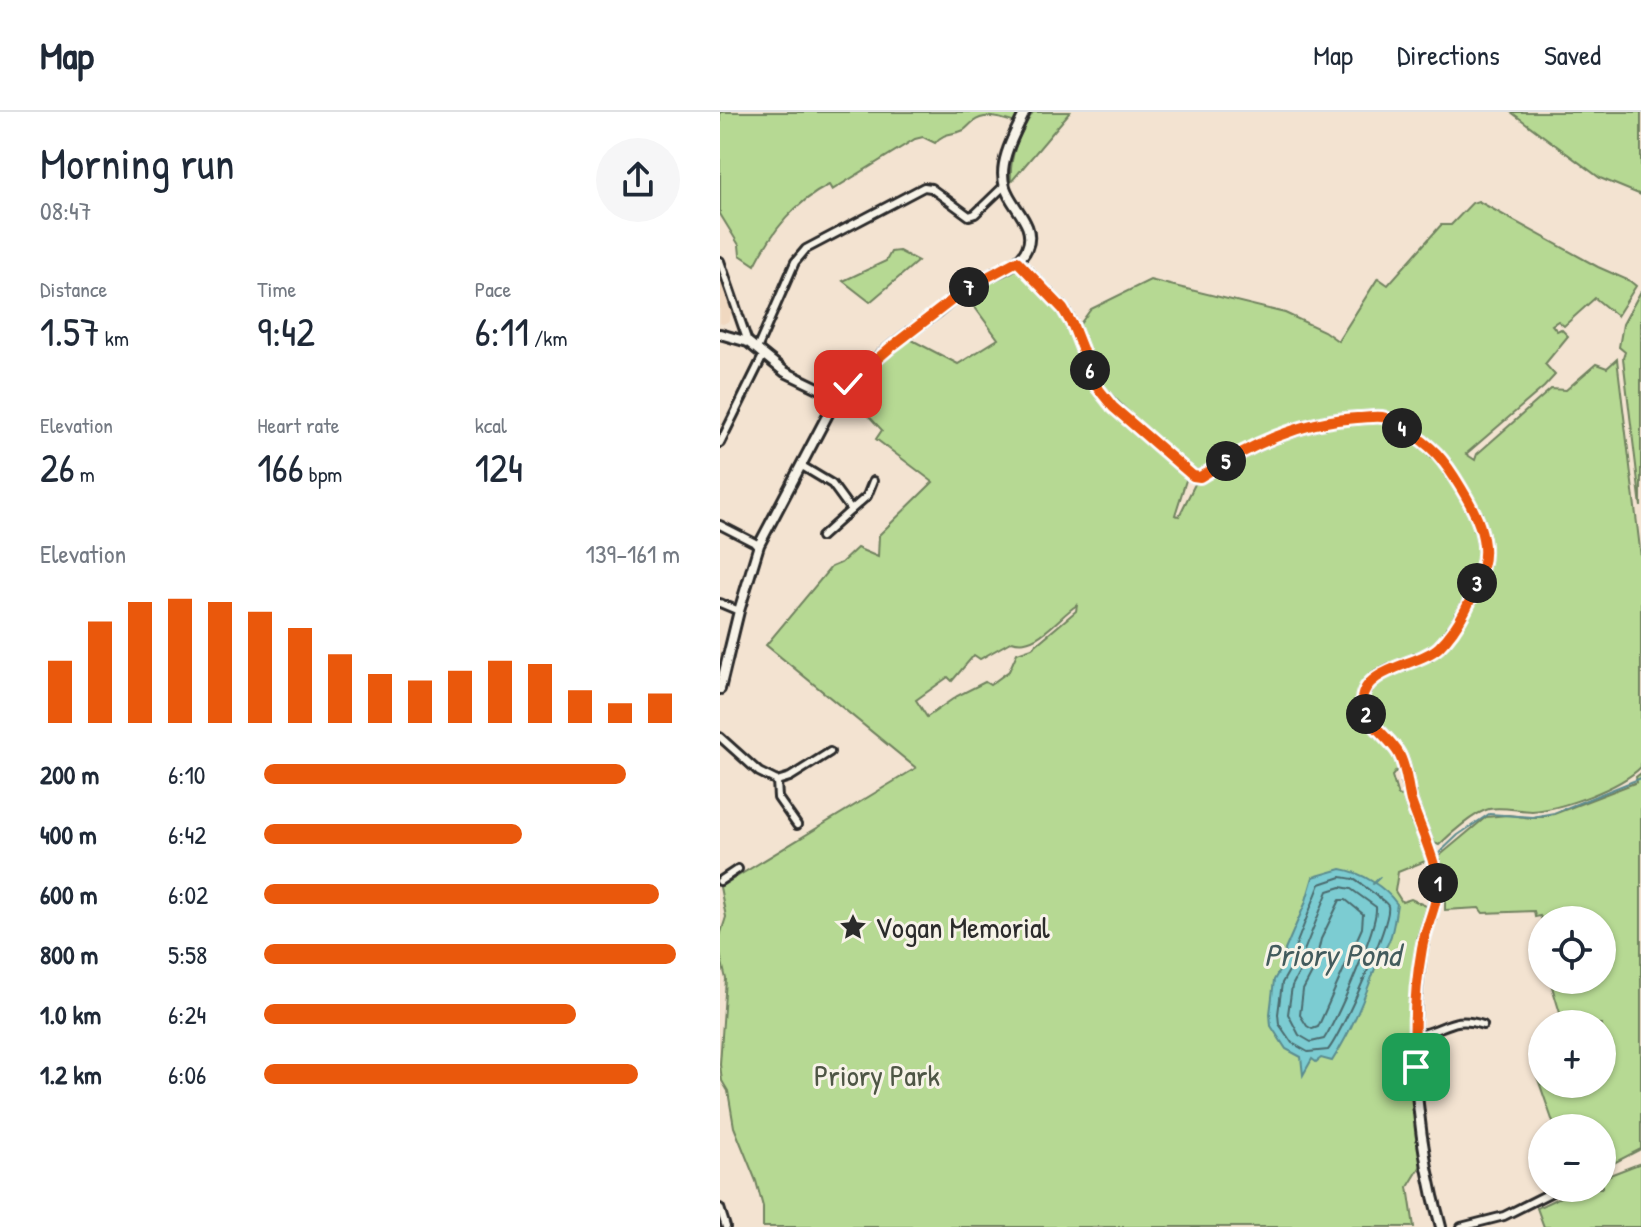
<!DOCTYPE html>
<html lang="en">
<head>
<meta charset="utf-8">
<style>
  :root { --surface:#fff; --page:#f6f6f7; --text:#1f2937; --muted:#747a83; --line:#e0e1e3; --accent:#ea580c }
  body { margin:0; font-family:"Patrick Hand",sans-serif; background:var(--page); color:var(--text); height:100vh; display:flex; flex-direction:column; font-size:30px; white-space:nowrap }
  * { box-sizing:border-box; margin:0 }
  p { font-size:26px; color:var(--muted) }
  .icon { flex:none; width:44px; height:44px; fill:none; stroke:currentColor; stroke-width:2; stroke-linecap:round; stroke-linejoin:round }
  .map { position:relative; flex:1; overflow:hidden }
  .details { display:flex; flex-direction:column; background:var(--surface); width:720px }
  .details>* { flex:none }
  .tools { position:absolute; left:808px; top:794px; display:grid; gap:16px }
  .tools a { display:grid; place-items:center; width:88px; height:88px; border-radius:50%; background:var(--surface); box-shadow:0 2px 6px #0004; font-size:40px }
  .pin { position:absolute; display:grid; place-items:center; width:68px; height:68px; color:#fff; margin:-34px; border-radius:16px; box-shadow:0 4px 12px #0006 }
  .km { position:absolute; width:40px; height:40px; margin:-20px; border-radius:50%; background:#222; color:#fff; font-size:22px; line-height:40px; text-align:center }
  .round { display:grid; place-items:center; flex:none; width:84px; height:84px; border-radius:42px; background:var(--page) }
  .head { display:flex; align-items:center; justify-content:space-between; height:136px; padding:0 40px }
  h1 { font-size:44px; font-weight:600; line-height:60px }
  .figures { display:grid; grid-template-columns:repeat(3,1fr); gap:12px; height:136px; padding:8px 40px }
  .figures div { display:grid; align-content:center }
  .figures b { font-size:40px; font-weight:600 }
  .figures small { font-size:22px; font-weight:400 }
  .figures p { font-size:22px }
  .chart { height:224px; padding:16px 40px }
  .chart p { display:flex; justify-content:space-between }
  .chart svg { width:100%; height:144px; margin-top:8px; stroke:var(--accent); stroke-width:6 }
  ul { padding:0 40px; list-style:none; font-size:26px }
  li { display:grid; grid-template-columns:128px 96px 1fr; align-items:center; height:60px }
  li i { height:20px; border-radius:10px; background:var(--accent) }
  header { display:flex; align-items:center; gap:48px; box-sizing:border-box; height:112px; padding:0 40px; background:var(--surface); border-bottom:2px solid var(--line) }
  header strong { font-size:38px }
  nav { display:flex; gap:44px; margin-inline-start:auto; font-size:28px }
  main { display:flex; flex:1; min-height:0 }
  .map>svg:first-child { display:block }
  .built { fill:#f0d8c0 }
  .green { fill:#b6d993; stroke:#70825f; stroke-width:2; fill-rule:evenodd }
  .water { fill:#7bccd2; stroke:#5b8c8f; stroke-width:2 }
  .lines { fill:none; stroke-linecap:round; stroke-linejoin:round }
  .shore { stroke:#4b6b6e; stroke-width:2 }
  .stream { stroke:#5b8c8f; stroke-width:2 }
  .street-casing { stroke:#2b2b2b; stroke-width:12 }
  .secondary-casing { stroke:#2b2b2b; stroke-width:14 }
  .street { stroke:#f7f3e8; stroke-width:6 }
  .secondary { stroke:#f7f3e8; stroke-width:8 }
  .route-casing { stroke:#fff; stroke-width:16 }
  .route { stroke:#ea580c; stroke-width:10 }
  .labels { text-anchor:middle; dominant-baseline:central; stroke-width:6; stroke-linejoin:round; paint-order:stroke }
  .poi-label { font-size:30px; fill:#2b2b2b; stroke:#f7f3e8; text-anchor:start }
  .park-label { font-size:30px; fill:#4e5645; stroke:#f7f3e8 }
  .water-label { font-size:32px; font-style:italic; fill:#435b5d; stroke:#f7f3e8 }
</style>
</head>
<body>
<header>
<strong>Map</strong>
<nav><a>Map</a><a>Directions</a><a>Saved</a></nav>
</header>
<main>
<section class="details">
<div class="head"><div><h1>Morning run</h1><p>08:47</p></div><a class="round"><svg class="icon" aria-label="share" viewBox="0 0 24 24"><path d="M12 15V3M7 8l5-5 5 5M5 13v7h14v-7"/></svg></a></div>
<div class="figures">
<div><p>Distance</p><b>1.57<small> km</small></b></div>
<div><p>Time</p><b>9:42</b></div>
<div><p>Pace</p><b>6:11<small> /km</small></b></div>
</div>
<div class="figures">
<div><p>Elevation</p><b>26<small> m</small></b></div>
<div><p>Heart rate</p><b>166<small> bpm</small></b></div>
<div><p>kcal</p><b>124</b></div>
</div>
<div class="chart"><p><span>Elevation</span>139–161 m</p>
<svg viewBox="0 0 160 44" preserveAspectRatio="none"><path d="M5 44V25M15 44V13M25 44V7M35 44V6M45 44V7M55 44V10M65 44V15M75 44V23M85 44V29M95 44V31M105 44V28M115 44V25M125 44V26M135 44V34M145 44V38M155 44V35"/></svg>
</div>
<ul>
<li><b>200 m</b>6:10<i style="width:87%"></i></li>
<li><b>400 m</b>6:42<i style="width:62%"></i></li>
<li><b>600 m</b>6:02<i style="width:95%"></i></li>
<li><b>800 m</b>5:58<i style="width:99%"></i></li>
<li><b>1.0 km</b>6:24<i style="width:75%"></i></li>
<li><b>1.2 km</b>6:06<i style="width:90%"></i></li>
</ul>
</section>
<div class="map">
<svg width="921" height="1115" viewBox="0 0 921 1115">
  <rect width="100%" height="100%" fill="#f3e3d1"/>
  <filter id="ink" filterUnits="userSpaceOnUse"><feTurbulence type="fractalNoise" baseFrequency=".0125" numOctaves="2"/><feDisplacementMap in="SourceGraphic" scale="16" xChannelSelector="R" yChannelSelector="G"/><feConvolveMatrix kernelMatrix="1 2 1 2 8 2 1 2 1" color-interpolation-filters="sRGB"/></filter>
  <g filter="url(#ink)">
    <polygon class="built" points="0,157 12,199 9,209 3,212 0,211"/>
    <g class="green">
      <path d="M0 0H302L296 11C282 7 266 0 253 10 250 12 247 16 244 18 233 23 224 20 215 31L203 25 195 27 112 78 109 73C74 91 53 118 35 153L20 143 19 133 0 102Z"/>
      <path d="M313 0H350L291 70C289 44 299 22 313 0Z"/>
      <polygon points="791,0 921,0 921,83 880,66"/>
      <path d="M758 89 878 155 910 169 916 174 897 204 875 186 844 214 838 209 832 213 837 219 841 217 848 224 825 252 835 263 824 275 746 342 755 348 757 342 831 277 846 278 876 252 887 256 897 247 921 445V655C900 676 842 697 812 699 799 699 782 694 769 697 755 700 729 723 719 733L714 731 699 693 685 648 672 664 678 684 687 683 708 748 678 760 675 779 682 790 691 787 706 794 712 793 692 923 705 1047 688 1075 694 1115H43V1095L36 1069 14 1015 8 979 2 969 0 952 6 867 0 842V824L6 805 0 775 196 656 46 533 111 455 121 451 137 436 158 445 159 423 213 370 156 327 162 318 144 299 121 287 190 227 238 252 278 227 246 183 294 156 304 161 336 195 348 213 374 278 467 365 455 403 459 404 476 370 530 337 591 310 530 331 489 357 474 358 443 335 383 274 357 216 371 197 430 168 565 201 604 219 618 229 658 166 668 173 721 113H731L752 91ZM357 493 356 499 312 536 297 541 289 559 270 573 265 570 237 584 207 605 196 588 228 565 232 569 254 543 260 547 292 529C316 538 338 505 357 493Z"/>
      <polygon points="179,139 198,149 150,190 123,169 166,149 171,140"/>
      <polygon points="921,179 921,395 903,246 905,240 899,235 903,212"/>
      <polygon points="921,661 921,1037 882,1057 882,1016 835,1016 811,947 822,928 822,972 882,972 882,912 831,912 840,901 830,868 882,868 882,808 822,808 820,804 815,805 814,799 763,801 759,796 725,798 725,770 718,745 766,705 788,703 812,706 834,702 917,670 916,665"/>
      <polygon points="921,1051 921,1115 824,1115 817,1096 859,1076 882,1076 882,1066"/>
    </g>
    <path class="water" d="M621 757C641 760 665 775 677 792 675 803 674 818 669 829 666 837 660 843 657 851 645 885 632 918 612 949L601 946 596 950 592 947 583 963 581 945 566 937 551 914 550 902 554 868 566 847 565 838 585 792 593 765Z"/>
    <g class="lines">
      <g class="shore">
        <path d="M621 765C622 765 633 767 633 767 637 769 667 790 668 794 672 809 621 923 608 938L588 940 572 931 559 912 558 902 562 871 574 850V838L600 772Z"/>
        <path d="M621 775 631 777 656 795C658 815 617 907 604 927L591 930 579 923 568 902 572 874 583 853 584 839 608 779Z"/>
        <polygon points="620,788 626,788 643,802 642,816 603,904 598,915 592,917 587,914 580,903 583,878 594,857 601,827"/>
      </g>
      <g class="stream">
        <polyline points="717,743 738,723 769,702 812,705 834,701 921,666"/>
        <polyline points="653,772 660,765"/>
      </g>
      <g class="street-casing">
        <g id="street">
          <polyline points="0,149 28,230"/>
          <polyline points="37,237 75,150 86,137 204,75 211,76 249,104 255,102 284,74"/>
          <polyline points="0,331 43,244"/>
          <polyline points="82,354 112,372 131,398 101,425"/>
          <polyline points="131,398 147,384 153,369"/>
          <polyline points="0,413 39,433"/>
          <polyline points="0,491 19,499"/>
          <polyline points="0,625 39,660 57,669 70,665 110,640"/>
          <polyline points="57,669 58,686 77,713"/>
          <polyline points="0,769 18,757"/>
          <path d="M695 923C725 920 730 902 763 913"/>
          <polyline points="0,1096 6,1115"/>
          <polyline points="741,1115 784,1104 840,1076"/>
        </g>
      </g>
      <g class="secondary-casing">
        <g id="secondary">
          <path d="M297 149 343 197 353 214 377 275 393 295 473 364 480 365C528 335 580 309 637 306 645 306 654 304 662 305 669 306 677 313 683 316 713 334 723 346 741 376 755 399 770 428 762 455 755 482 738 516 719 535 700 553 644 556 642 588 641 608 670 625 679 642 687 656 687 673 691 689 700 716 713 741 718 769 718 789 710 804 705 822 701 836 700 851 698 865 689 944 699 1038 721 1115"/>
          <polyline points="0,222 28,230 65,260 117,285"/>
          <path d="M0 577 19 499 39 433 117 285C146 251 183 225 219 199 232 189 243 177 258 169 274 161 300 154 307 136 317 113 291 95 285 75 277 51 295 21 305 0"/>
        </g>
      </g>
      <use href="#street" class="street"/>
      <use href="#secondary" class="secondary"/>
    </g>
  </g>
  <g class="lines" filter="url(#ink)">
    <g class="route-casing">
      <path id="route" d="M128 272 171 235 249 175 297 149 343 197 353 214 377 275 393 295 473 364 480 365C528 334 580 309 637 306 645 306 654 304 662 305 669 306 677 313 683 316 713 334 723 346 741 376 755 399 770 428 762 455 755 482 739 516 719 535 700 553 644 556 642 588 641 608 670 625 679 642 687 657 687 673 691 689 700 716 713 741 718 769 718 793 706 813 702 836 695 875 693 916 696 955"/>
    </g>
    <use href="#route" class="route"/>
  </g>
  <defs>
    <g id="sight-bare" transform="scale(2.16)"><path d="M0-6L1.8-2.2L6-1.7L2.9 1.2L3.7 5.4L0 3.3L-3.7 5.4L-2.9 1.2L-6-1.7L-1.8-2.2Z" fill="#2b2b2b" stroke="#f7f3e8" stroke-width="2.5" paint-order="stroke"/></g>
  </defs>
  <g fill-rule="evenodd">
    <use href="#sight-bare" x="133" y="815"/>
  </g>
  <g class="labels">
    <g class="poi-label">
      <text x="155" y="815">Vogan Memorial</text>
    </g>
    <g class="park-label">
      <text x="157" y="963">Priory Park</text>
    </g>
    <g class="water-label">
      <text x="612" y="842">Priory Pond</text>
    </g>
  </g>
</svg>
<div class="tools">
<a><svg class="icon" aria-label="locate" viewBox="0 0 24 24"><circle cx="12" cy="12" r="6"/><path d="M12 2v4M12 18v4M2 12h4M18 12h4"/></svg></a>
<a>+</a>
<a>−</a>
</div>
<div class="pin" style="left:696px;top:955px;background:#1e9e55"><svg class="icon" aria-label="arrive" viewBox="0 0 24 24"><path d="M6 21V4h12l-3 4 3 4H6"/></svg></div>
<div class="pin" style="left:128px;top:272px;background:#d93025"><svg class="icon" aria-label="check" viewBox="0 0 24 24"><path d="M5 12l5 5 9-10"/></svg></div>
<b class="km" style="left:718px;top:771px">1</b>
<b class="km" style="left:646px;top:602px">2</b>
<b class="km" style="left:757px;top:471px">3</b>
<b class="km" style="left:682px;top:316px">4</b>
<b class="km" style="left:506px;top:349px">5</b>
<b class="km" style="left:370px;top:258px">6</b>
<b class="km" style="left:249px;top:175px">7</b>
</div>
</main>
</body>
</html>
